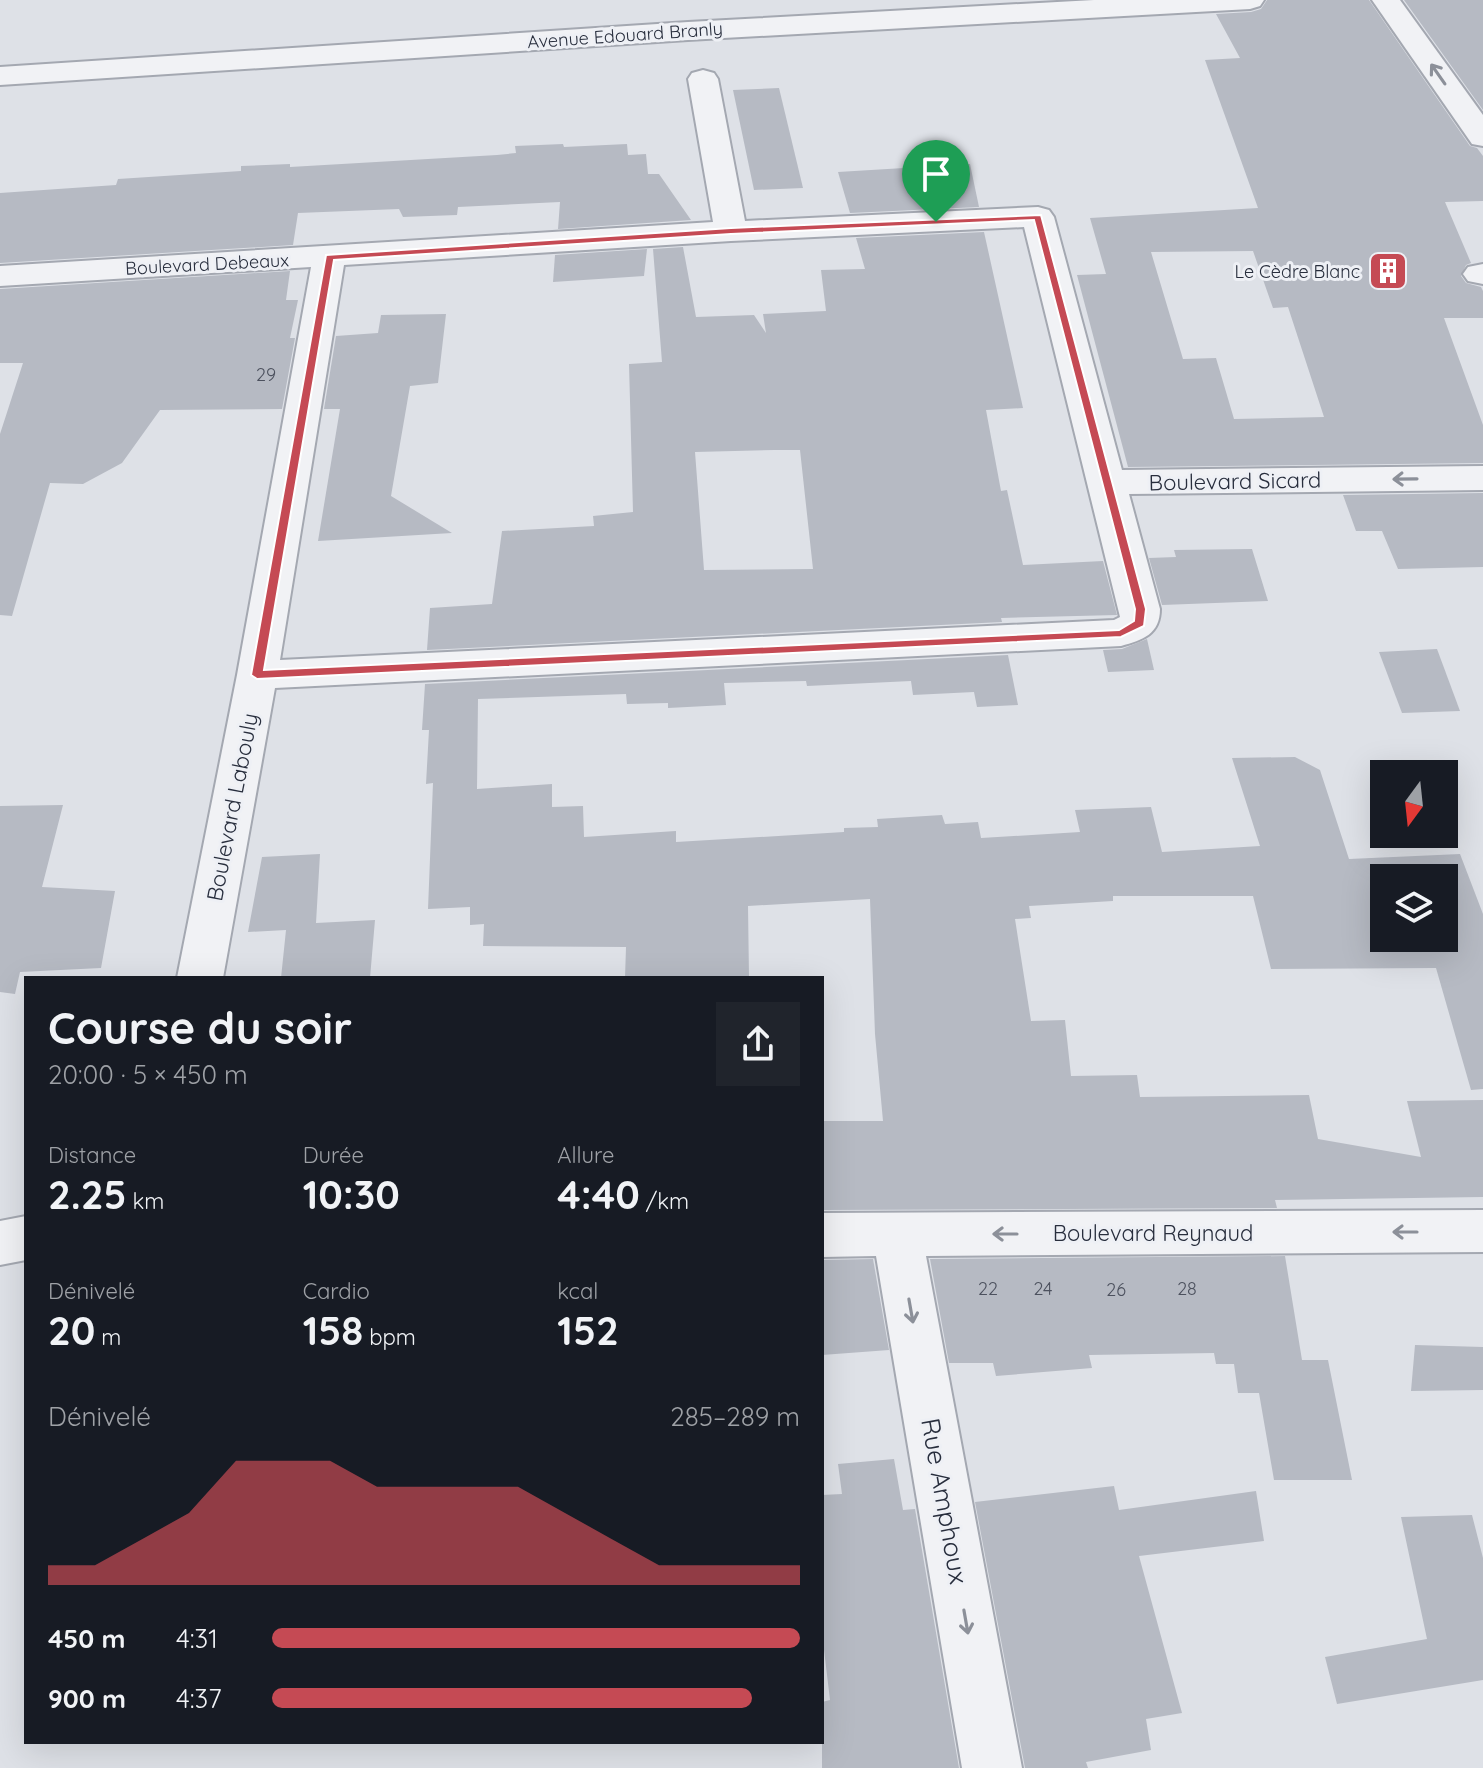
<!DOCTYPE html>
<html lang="fr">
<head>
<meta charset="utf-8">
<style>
  :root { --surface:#171b24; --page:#20242c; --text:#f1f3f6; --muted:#9ea1a6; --accent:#c54a54 }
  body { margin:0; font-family:Quicksand,sans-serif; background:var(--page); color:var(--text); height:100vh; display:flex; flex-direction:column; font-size:30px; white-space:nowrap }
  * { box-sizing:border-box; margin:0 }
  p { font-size:26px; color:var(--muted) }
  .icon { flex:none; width:44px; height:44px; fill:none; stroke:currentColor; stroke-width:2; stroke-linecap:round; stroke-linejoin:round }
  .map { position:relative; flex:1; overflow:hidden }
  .details { position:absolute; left:24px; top:976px; width:800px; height:768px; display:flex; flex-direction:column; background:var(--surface); border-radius:0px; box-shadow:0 8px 32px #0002 }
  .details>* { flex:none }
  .needle { width:52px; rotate:195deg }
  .tools { position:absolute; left:1370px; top:760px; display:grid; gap:16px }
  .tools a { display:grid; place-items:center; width:88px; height:88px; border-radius:0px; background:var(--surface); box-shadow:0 8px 32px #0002; font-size:40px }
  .pin { position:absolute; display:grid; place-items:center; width:68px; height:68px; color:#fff; margin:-82px -34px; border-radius:50% 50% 50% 0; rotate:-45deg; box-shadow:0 0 8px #0007 }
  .pin .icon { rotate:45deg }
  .round { display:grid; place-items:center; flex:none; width:84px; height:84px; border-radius:0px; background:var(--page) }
  .summary { display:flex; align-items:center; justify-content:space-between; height:136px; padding:0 24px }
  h1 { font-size:44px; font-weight:800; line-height:60px }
  .figures { display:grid; grid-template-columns:repeat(3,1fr); gap:12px; height:136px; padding:8px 24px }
  .figures div { display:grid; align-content:center }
  .figures b { font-size:40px; font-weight:800 }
  .figures small { font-size:22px; font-weight:400 }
  .figures p { font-size:22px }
  .chart { height:224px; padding:16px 24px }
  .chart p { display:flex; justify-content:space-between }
  .chart svg { width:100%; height:144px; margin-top:8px; fill:var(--accent); opacity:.7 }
  ul { padding:0 24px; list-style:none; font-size:26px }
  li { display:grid; grid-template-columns:128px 96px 1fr; align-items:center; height:60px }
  li i { height:20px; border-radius:10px; background:var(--accent) }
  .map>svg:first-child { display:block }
  .building { fill:#b6bac3; fill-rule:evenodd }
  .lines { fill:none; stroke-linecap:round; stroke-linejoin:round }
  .minor-casing { stroke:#a4a8b1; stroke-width:4 }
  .minor { fill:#f1f2f5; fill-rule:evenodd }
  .oneway { stroke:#8c9099 }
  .route { fill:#c54a54; stroke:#fff; stroke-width:2; fill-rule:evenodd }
  .labels { text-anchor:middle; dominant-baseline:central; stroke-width:6; stroke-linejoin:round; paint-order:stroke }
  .far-street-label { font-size:18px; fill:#282e3d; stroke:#eef0f5 }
  .far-poi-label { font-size:18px; fill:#282e3d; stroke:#eef0f5; text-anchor:end }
  .number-label { font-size:18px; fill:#4c515e }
  .street-label { font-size:22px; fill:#282e3d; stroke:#eef0f5 }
  .near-street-label { font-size:26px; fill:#282e3d; stroke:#eef0f5 }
</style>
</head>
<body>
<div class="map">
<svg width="1483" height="1768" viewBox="0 0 1483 1768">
  <rect width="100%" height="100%" fill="#dee1e7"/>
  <g class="building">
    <path d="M1267 0H1369L1470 146 1477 148 1483 156V201L1445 202 1471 263 1466 265 1461 276 1466 283 1481 287 1483 291V318H1444L1483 425V463L1128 467 1077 275 1106 274 1090 218 1258 208 1205 60 1240 58 1216 14 1251 12 1261 9ZM1253 251 1273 308 1288 307 1324 417 1234 419 1216 358 1183 359 1151 252Z"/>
    <polygon points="1404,0 1483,0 1483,110"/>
    <polygon points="779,88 803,188 754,190 733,90"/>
    <polygon points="563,144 564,147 627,144 628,155 646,154 648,174 659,174 691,220 558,229 560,202 458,207 457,215 403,217 399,209 298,213 293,245 0,263 0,193 116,185 118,179 241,171 241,166 290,164 290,167 497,155 516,153 515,146"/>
    <polygon points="970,164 979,207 850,213 838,172"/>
    <path d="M984 232 1023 408 986 410 1001 491 1007 490 1023 565 1103 561 1117 615 1001 618 1002 622 427 650 430 608 492 604 502 531 594 526 593 516 633 512 629 364 662 362 653 249 683 247 696 317 754 315 766 333 763 314 826 311 821 270 865 269 856 238ZM774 450H800L813 569 704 570 695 452Z"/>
    <polygon points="647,249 644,276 553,282 555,255"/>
    <polygon points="290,271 286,300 298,300 290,338 295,338 282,409 160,410 122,463 83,484 50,483 12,616 0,615 0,434 23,363 0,363 0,289"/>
    <polygon points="446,314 438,383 410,386 391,496 452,533 318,541 340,409 324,409 336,336 378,333 381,315"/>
    <polygon points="1483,493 1483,567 1398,569 1382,531 1356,531 1343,495"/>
    <polygon points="1252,549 1268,601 1162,605 1149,558 1176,557 1174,550"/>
    <polygon points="1147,639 1154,670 1108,672 1103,650 1122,649"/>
    <polygon points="1437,649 1460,711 1402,713 1379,652"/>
    <path d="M1008 655 1018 705 977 707 974 692 913 695 911 681 807 686 806 681 724 683 726 705 668 708V703L627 704 626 694 478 699 477 789 552 784V807L583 806 584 837 676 831V842L844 832V828L878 827 877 819 942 815 945 824 978 822 981 838 1080 832 1075 810 1151 807 1162 852 1260 846 1232 758 1295 757 1320 770 1349 859 1460 854 1483 914V1089L1471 1090 1436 968 1271 969 1253 896H1113V901L1029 906 1031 918 1015 919 1031 1021 1065 1020 1071 1076 1137 1075 1140 1097 1309 1095 1318 1139 1421 1157 1407 1101 1483 1100V1197L1275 1200 1277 1208 822 1210V1121H883L875 1034 870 899 748 906 749 978H625L626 947 483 946 484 924 470 925V907L428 909 433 783 426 784 429 730H422L425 684ZM1384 878H1444V938H1384Z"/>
    <polygon points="63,805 42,887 115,891 101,968 20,972 15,994 0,992 0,806"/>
    <polygon points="320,854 316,923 375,920 370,978 281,978 286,930 248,932 262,857"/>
    <polygon points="1285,1256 1302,1360 1328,1360 1352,1480 1274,1480 1259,1393 1238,1393 1234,1364 1216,1364 1214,1353 1089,1355 1092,1368 996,1376 993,1363 949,1363 930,1259"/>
    <polygon points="873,1259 889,1350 822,1355 822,1260"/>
    <polygon points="1415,1345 1483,1347 1483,1390 1411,1391"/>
    <polygon points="894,1459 903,1510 915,1509 959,1768 822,1768 822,1702 830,1700 822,1633 822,1495 842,1494 838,1464"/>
    <polygon points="1114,1486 1119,1510 1256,1491 1264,1541 1139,1556 1182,1713 1146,1719 1151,1750 1086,1762 1088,1768 1025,1768 975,1502"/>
    <polygon points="1472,1515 1483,1558 1483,1680 1337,1704 1325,1657 1427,1639 1401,1517"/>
  </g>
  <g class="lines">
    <g class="minor-casing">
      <g id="minor">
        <polygon points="1094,0 1264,0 1260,6 1250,9 688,40 0,85 0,67 688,22"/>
        <polygon points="1372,0 1400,0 1483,115 1483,146 1472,144"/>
        <path d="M703 70 714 73 718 79 745 221 1038 207 1049 210 1054 217 1122 470 1483 466V490L1129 494 1160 609C1160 634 1143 640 1121 646L275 688 223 978H177L237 675 311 267 0 286V266L713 222 688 79 692 73ZM1024 227 1120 617 1114 620 280 660 344 265 731 241Z"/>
        <polygon points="1483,264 1483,284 1468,281 1463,274 1468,267"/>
        <polygon points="1483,1210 1483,1252 926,1256 1022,1768 962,1768 876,1256 822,1257 822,1213"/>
        <polygon points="26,1216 26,1260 0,1265 0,1221"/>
      </g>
    </g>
    <use href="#minor" class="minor"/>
  </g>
  <defs><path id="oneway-shaft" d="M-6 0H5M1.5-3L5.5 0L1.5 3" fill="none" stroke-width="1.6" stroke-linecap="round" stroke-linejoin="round" transform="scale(2)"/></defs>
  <g class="oneway">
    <use href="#oneway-shaft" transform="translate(1438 74) rotate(-125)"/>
    <use href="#oneway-shaft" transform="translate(1405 479) rotate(179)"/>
    <use href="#oneway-shaft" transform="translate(1405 1232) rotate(180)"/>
    <use href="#oneway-shaft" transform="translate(1005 1234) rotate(180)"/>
    <use href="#oneway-shaft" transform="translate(911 1311) rotate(80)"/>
    <use href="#oneway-shaft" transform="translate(966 1622) rotate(80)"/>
  </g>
  <path class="route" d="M1041 215 1146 609 1144 626 1121 637 257 679 251 675 326 255 731 228ZM1034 220 1135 609 1134 621 1119 630 264 670 334 260 731 234Z"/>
  <defs>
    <g id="building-square" transform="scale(2)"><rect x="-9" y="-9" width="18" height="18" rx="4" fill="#c54a54" stroke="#eef0f5"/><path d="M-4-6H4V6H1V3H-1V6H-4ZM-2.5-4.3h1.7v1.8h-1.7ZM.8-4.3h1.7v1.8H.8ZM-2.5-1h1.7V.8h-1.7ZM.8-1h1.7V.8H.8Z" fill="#fff"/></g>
  </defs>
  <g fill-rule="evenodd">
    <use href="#building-square" x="1388" y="271"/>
  </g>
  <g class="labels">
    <g class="far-street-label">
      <text transform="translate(625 35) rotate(-4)">Avenue Edouard Branly</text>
      <text transform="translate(207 264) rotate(-3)">Boulevard Debeaux</text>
    </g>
    <g class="far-poi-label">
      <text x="1360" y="271">Le Cèdre Blanc</text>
    </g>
    <g class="number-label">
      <text x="266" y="374">29</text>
      <text x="988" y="1288">22</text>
      <text x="1043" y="1288">24</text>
      <text x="1187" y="1288">28</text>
      <text x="1116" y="1289">26</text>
    </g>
    <g class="street-label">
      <text transform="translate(1235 481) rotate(-1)">Boulevard Sicard</text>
      <text transform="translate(232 807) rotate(-79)">Boulevard Labouly</text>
      <text x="1153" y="1233">Boulevard Reynaud</text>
    </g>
    <g class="near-street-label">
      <text transform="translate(945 1501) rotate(80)">Rue Amphoux</text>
    </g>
  </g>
</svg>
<div class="tools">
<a><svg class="needle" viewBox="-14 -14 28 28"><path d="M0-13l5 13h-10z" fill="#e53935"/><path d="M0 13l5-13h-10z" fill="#9ea1a6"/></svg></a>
<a><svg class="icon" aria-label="layers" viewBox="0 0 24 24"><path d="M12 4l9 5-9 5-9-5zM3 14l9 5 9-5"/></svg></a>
</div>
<div class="pin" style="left:936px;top:222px;background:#1e9e55"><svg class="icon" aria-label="arrive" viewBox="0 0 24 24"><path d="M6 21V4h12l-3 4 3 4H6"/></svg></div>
<section class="details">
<div class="summary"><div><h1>Course du soir</h1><p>20:00 · 5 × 450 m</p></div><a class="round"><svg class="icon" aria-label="share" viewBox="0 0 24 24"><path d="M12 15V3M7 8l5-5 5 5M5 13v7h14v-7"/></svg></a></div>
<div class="figures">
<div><p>Distance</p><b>2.25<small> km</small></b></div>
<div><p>Durée</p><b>10:30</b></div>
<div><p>Allure</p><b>4:40<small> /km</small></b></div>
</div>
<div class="figures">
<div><p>Dénivelé</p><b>20<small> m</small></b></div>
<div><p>Cardio</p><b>158<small> bpm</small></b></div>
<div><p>kcal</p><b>152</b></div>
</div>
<div class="chart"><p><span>Dénivelé</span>285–289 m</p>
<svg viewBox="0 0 160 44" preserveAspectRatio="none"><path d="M0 44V38L10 38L20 30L30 22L40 6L50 6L60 6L70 14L80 14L90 14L100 14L110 22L120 30L130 38L140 38L150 38L160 38V44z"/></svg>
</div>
<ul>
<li><b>450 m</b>4:31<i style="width:100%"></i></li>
<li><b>900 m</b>4:37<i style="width:91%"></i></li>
</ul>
</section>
</div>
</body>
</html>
